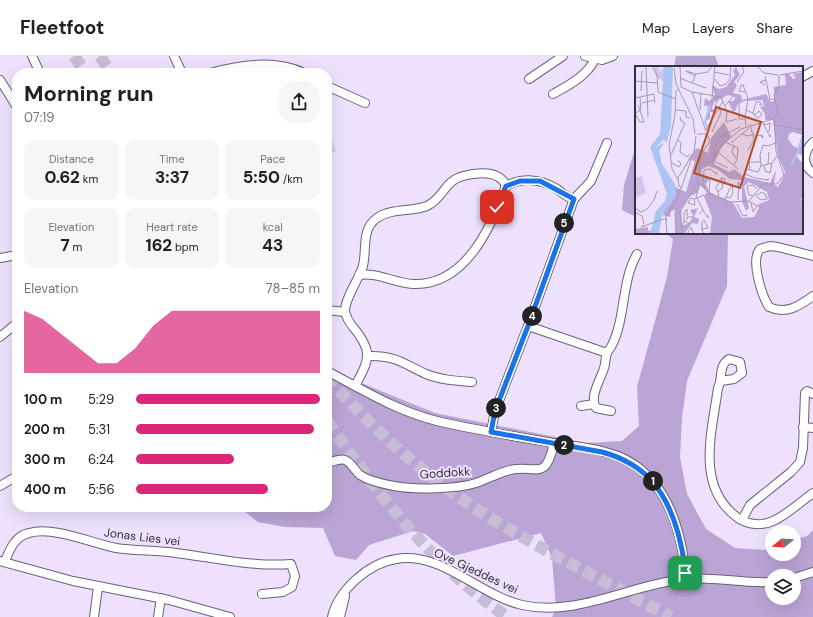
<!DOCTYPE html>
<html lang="en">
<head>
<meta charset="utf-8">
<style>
  :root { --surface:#fff; --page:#f6f6f6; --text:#202124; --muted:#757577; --line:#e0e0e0; --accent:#db2777 }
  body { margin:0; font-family:"DM Sans",sans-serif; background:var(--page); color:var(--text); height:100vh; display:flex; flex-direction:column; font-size:15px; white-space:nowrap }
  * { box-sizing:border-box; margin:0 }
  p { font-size:13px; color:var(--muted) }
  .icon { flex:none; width:22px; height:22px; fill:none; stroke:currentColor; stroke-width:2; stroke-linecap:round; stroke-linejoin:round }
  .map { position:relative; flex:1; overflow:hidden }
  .details { position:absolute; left:12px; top:12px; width:320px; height:444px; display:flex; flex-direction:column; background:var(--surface); border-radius:16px; box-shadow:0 4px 16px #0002 }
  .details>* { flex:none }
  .needle { width:26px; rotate:252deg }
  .fabs { position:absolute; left:765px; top:469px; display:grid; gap:8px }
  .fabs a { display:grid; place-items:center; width:36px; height:36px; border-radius:50%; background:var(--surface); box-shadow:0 4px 16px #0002; font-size:20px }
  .pin { position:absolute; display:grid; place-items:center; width:34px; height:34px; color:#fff; margin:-17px; border-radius:8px; box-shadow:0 2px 6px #0006 }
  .km { position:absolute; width:20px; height:20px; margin:-10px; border-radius:50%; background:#222; color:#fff; font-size:11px; line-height:20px; text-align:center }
  .round { display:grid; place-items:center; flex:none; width:42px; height:42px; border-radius:16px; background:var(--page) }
  .head { display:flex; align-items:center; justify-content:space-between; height:68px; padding:0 12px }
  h1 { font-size:22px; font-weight:700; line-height:30px }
  .figures { display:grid; grid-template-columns:repeat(3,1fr); gap:6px; height:68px; padding:4px 12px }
  .figures div { display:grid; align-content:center; border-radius:10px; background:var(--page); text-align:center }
  .figures b { font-size:17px; font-weight:700 }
  .figures small { font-size:11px; font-weight:400 }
  .figures p { font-size:11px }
  .chart { height:112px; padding:8px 12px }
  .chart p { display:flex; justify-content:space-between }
  .chart svg { width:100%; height:72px; margin-top:4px; fill:var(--accent); opacity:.7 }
  ul { padding:0 12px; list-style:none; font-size:13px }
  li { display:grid; grid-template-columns:64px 48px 1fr; align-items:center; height:30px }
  li i { height:10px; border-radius:5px; background:var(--accent) }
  header { display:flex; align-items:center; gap:24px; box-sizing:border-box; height:56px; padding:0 20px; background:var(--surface); border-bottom:1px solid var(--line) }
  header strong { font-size:19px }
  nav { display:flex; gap:22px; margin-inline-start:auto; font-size:14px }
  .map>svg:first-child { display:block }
  .green { fill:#d5c5ea }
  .forest { fill:#baa5d6; fill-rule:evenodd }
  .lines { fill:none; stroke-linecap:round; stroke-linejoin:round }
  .highway-tunnel { stroke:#c8bdd7; stroke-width:12; stroke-dasharray:12 6; stroke-linecap:butt }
  .minor-casing { stroke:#6b6079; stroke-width:10 }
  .minor { stroke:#fff; stroke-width:8 }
  .route-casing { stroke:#fff; stroke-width:8 }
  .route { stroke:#1a73e8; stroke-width:5 }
  .labels { text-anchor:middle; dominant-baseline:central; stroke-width:4; stroke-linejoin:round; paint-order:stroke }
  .street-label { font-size:12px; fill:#342f3a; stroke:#ede1fe }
  .inset-river { fill:none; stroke:#acc4f4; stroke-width:2 }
  .inset-road { fill:none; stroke:#a39ab0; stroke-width:1 }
  .view { fill:#b54e26; fill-opacity:0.15; stroke:#b54e26; stroke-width:2 }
  .inset-edge { fill:none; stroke:#342f3a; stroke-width:2 }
</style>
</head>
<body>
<header>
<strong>Fleetfoot</strong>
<nav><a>Map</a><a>Layers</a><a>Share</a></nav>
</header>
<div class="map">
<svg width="813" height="561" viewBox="0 0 813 561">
  <rect width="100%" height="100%" fill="#ede1fe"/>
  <polygon class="green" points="327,71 336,95 327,99"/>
  <g class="forest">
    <polygon points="676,0 715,0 719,11 674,11"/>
    <polygon points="636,90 636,161 622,154 624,129"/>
    <path d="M665 177H728L727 230 687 325 682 362 680 401 687 438 706 473 735 492 764 494 772 491V498H794V484L807 480 813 474V561H552L556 553 552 502 541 477 453 500 425 478 413 475 369 489 356 504 335 500 323 472 285 471 258 466 239 451H327V313L435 357 586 387 622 385 639 370 637 331 667 221 673 183ZM772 520H794V542H772Z"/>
  </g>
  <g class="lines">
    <g class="highway-tunnel">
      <polyline points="74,0 86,17"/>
      <polyline points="100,0 111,17"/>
      <path d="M327 321C371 372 422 417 478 454 540 494 607 526 671 561"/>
      <path d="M327 365C378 438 432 509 507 561"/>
    </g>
    <g class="minor-casing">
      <g id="minor">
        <polyline points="32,0 40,17"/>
        <polyline points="174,0 182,17"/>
        <polyline points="585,0 602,4 613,0"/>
        <path d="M210 17C240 9 275 3 304 17"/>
        <polyline points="802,21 813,15"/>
        <polyline points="529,23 563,0"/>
        <polyline points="0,24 17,51"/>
        <polyline points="327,30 365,47"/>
        <path d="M553 38C569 29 587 20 595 3"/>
        <path d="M813 86C804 95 801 108 813 117"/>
        <path d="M813 200 778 191 770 190 760 193C750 204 762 240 769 251 786 259 799 250 813 240"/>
        <polyline points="0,202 17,199"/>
        <path d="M359 219C378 216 394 227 413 228 465 230 491 172 506 130 523 121 541 123 557 133 563 137 567 142 574 143"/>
        <polyline points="327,254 345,256"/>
        <polyline points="528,270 607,297"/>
        <polyline points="0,281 17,267"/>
        <path d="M368 300C395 299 404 308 426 318 441 324 457 325 472 326"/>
        <path d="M327 315C363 334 397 355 437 365 475 374 514 380 553 387 574 390 597 392 618 400 667 420 682 475 686 523"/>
        <path d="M721 325 734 323 742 317 740 306 729 303C718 310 723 322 718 332 712 376 695 431 738 462 748 469 762 470 773 465 787 459 800 446 813 437"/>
        <path d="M355 330C369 304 374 296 353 271 349 266 346 261 345 255 345 242 359 223 363 210 367 193 361 173 377 162 391 152 412 156 427 150 444 142 444 125 463 120 477 116 500 114 506 130"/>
        <polyline points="581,350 594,348"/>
        <path d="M611 355 596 352C589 340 601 323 604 312 606 307 605 301 607 297 608 294 611 292 612 289 626 261 621 226 637 198"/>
        <polyline points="803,371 813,372"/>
        <polyline points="491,376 495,355 528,270 574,143 591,125 607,87"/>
        <path d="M327 407C333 406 339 402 345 404 351 406 354 414 360 419 369 425 383 428 394 430 414 434 457 433 476 427 488 423 498 417 510 414 537 408 545 427 554 387"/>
        <polyline points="0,430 17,420"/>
        <polyline points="742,464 750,449 791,416 800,406 803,392 805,337 807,335 813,338"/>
        <polyline points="0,505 73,525 169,544 230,561"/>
        <path d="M5 505C10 493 15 480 29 477 54 470 91 487 116 492 136 495 157 494 176 497 215 502 252 511 291 508L295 520 292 531 283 536 262 538"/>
        <polyline points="794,522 813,516"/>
        <polyline points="94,561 98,531"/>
        <polyline points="158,561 161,542"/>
        <path d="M332 561C338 534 369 507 396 503 441 495 479 539 522 549 578 561 629 529 684 523 714 520 743 528 772 526"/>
        <polyline points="340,561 345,540"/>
      </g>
    </g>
    <use href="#minor" class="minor"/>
  </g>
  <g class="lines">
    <g class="route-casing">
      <path id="route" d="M497 151 506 130 520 125H540L574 143 528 270 495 355 491 376 602 396C646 408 666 435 678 477 681 490 685 503 685 517"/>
    </g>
    <use href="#route" class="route"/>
  </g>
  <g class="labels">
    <g class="street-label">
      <text transform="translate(445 417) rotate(-4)">Goddokk</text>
      <text transform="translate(142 481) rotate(7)">Jonas Lies vei</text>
      <text transform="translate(476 515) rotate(25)">Ove Gjeddes vei</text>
    </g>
  </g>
  <g transform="translate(635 10)">
    <rect width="168" height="168" fill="#ede1fe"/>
    <path d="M23 0 25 5 28 3 27 0 31 4 30 16 22 11 18 2ZM7 110 11 127 0 132V112Z" fill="#d5c5ea"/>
    <path d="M101 1 105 9 99 16 102 19 98 27 106 29 107 34 131 28 136 36 139 35V21L151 19 150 8H154L158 13 161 12 158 8 168 6V90L163 87 162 91 166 96 168 93V130L165 135 168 133V168H75L77 151 69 130 72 126 65 119 62 127 55 130 46 143 47 159H50L58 154V149L55 144 63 142 59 151 64 153 63 158 57 157 49 168H41L40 144 36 145 35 151 27 149 26 153 29 145 37 135 40 121 51 126 60 95 53 93 62 82 73 87 76 72 89 56 96 70 86 82 79 98 94 106 99 103 109 111 135 117 141 104 139 119 143 121 148 112 150 106 143 90 138 54H130V48L125 41 129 40 128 34 109 35 102 39 101 44 98 46 93 35H99L100 31 93 29 79 36 77 42 80 46H75V52L71 55 73 40H69L70 32 74 35 80 29 77 19 84 23 91 21 100 9 98 5ZM158 66 167 69 163 82 158 80 153 73 154 68ZM73 100 82 103 95 113 107 114V135L111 145 114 142 109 120 114 116 132 126 134 134 122 139 124 142 119 151 107 152 98 137 74 126 71 118 74 113 66 109 67 103ZM13 161V165L17 164 15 168H0V163Z" fill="#baa5d6" fill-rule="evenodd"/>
    <path d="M29 0H38L36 60 32 76 28 74 21 81 29 77 24 85 27 98 40 118 41 130 27 148 24 168H15L21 145 30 135 32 128 15 81 25 68Z" fill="#acc4f4"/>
    <path class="inset-river" d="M72 61 70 56 75 39M163 85 167 72M156 100 168 74"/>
    <path class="inset-road" d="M11 0 13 51M17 0 22 9 23 26 41 33M45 0 46 21 57 26 86 31 92 46 91 56 102 53M122 0 129 7 143 9M39 2 41 18 58 53 60 68M79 6 94 9M145 9 168 5M60 10 51 5 61 8M130 10 135 33 140 34M45 12 57 17 61 8 73 6 77 0M80 13 85 20 91 18 95 13 96 0M0 15 22 17M102 16 109 6 107 0M57 17 71 22M130 19 125 16 131 14M6 25 7 5M57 26 71 65M111 26 104 25 106 19H108L113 32 110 52 111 60M77 31 80 0M78 31 83 34 80 40M0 32 19 28 20 37M7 37 20 34M104 38V53H110M90 40 98 30M41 44 51 45V51L55 52M65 44 66 27M111 44 118 47 121 36H125L127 39H124M0 47 5 56H9L3 39M0 47 6 44 5 31M118 47 119 49 121 50V51L123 52 127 49 124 45 120 49M139 52 143 46 139 29 144 19V9M127 55 135 71V68M129 59 135 57 134 66M140 59 168 64M70 65 88 35M77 66 86 47 85 43M107 68 113 70 119 68M119 70 127 69 128 72 125 69M43 74 46 77 45 86 52 91 55 88M90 76 103 82 102 93M96 77 114 62M140 77 133 80 128 79 125 89 126 100 137 97 142 90M99 79 97 86 102 94 99 99M113 84 119 74 115 58M83 86 103 103M36 89 50 57 46 55 45 51M80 91 79 82 85 71 105 61M81 96 93 102M37 97 44 101 46 98 43 94M66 98 76 96 87 79 106 63 138 53M133 98 134 86M126 100 123 106 111 103 110 108 120 112 133 114 134 113 131 114M129 100 130 105 135 107 137 97M115 104 114 96H125M43 114 37 103 34 79 40 49 41 25 44 23M62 117 68 119 74 127 96 136 114 135 128 118M128 118H142L149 109 141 85 139 53M68 119 69 104 75 103 82 108 81 106M46 120V123L56 94M103 120V117L104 116 103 134M44 121 43 112 59 86 61 70M83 126 81 122 85 115M74 127 75 111M119 128 126 134 132 133 131 129 127 126 122 129M84 130 83 126 87 122 90 113 86 112 87 119M118 130 114 129 112 120 118 119 122 123M59 133 60 139 53 137 56 132 59 133 69 129M90 133 97 118 98 127 95 132 91 131M114 135 122 140 118 146 116 137M102 138 108 150 112 149 110 150M0 142 6 146 12 143 19 134 22 125M68 144 73 152V149M0 146 7 150 9 158M40 146 41 168M64 148 68 144 61 130 65 118M30 152 31 155 32 153 30 152 43 131 45 123M31 155 32 168M49 156V146L52 143V154M9 159 6 161 29 153M46 161 50 155 54 158 57 154 58 151H53M67 163 73 162 69 154 67 156V165L69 168M48 168 45 146 62 118 67 87 75 75 72 68H62M52 168 56 161 59 168"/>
    <path class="view" d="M81 41 126 56 105 122 59 107Z"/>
    <rect width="168" height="168" class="inset-edge"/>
  </g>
</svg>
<div class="fabs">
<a><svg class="needle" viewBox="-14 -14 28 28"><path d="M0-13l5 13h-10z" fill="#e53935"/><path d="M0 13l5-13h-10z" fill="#757577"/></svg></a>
<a><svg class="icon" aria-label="layers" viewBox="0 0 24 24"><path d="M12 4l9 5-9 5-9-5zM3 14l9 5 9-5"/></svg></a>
</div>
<div class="pin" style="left:685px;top:517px;background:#1e9e55"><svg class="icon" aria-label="arrive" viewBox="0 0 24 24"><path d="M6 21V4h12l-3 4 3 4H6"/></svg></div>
<div class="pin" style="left:497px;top:151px;background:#d93025"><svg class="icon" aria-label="check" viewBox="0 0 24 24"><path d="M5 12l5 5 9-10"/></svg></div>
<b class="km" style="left:653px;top:425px">1</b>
<b class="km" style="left:564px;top:389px">2</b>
<b class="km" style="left:496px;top:352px">3</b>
<b class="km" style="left:532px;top:260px">4</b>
<b class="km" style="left:564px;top:167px">5</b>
<section class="details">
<div class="head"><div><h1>Morning run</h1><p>07:19</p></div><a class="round"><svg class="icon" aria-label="share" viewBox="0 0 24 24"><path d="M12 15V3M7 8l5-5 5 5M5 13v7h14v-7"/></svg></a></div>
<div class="figures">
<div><p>Distance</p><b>0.62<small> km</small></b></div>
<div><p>Time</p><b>3:37</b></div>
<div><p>Pace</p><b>5:50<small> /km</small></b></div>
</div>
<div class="figures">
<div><p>Elevation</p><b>7<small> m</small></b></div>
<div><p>Heart rate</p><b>162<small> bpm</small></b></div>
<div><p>kcal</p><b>43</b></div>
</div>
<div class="chart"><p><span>Elevation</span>78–85 m</p>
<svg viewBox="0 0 160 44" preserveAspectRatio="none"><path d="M0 44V6L10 11L20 20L30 29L40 38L50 38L60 29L70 15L80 6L90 6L100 6L110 6L120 6L130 6L140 6L150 6L160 6V44z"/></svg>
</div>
<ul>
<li><b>100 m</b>5:29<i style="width:100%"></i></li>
<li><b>200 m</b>5:31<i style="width:97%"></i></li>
<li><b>300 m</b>6:24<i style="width:53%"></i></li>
<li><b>400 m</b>5:56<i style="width:72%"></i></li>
</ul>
</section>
</div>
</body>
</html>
